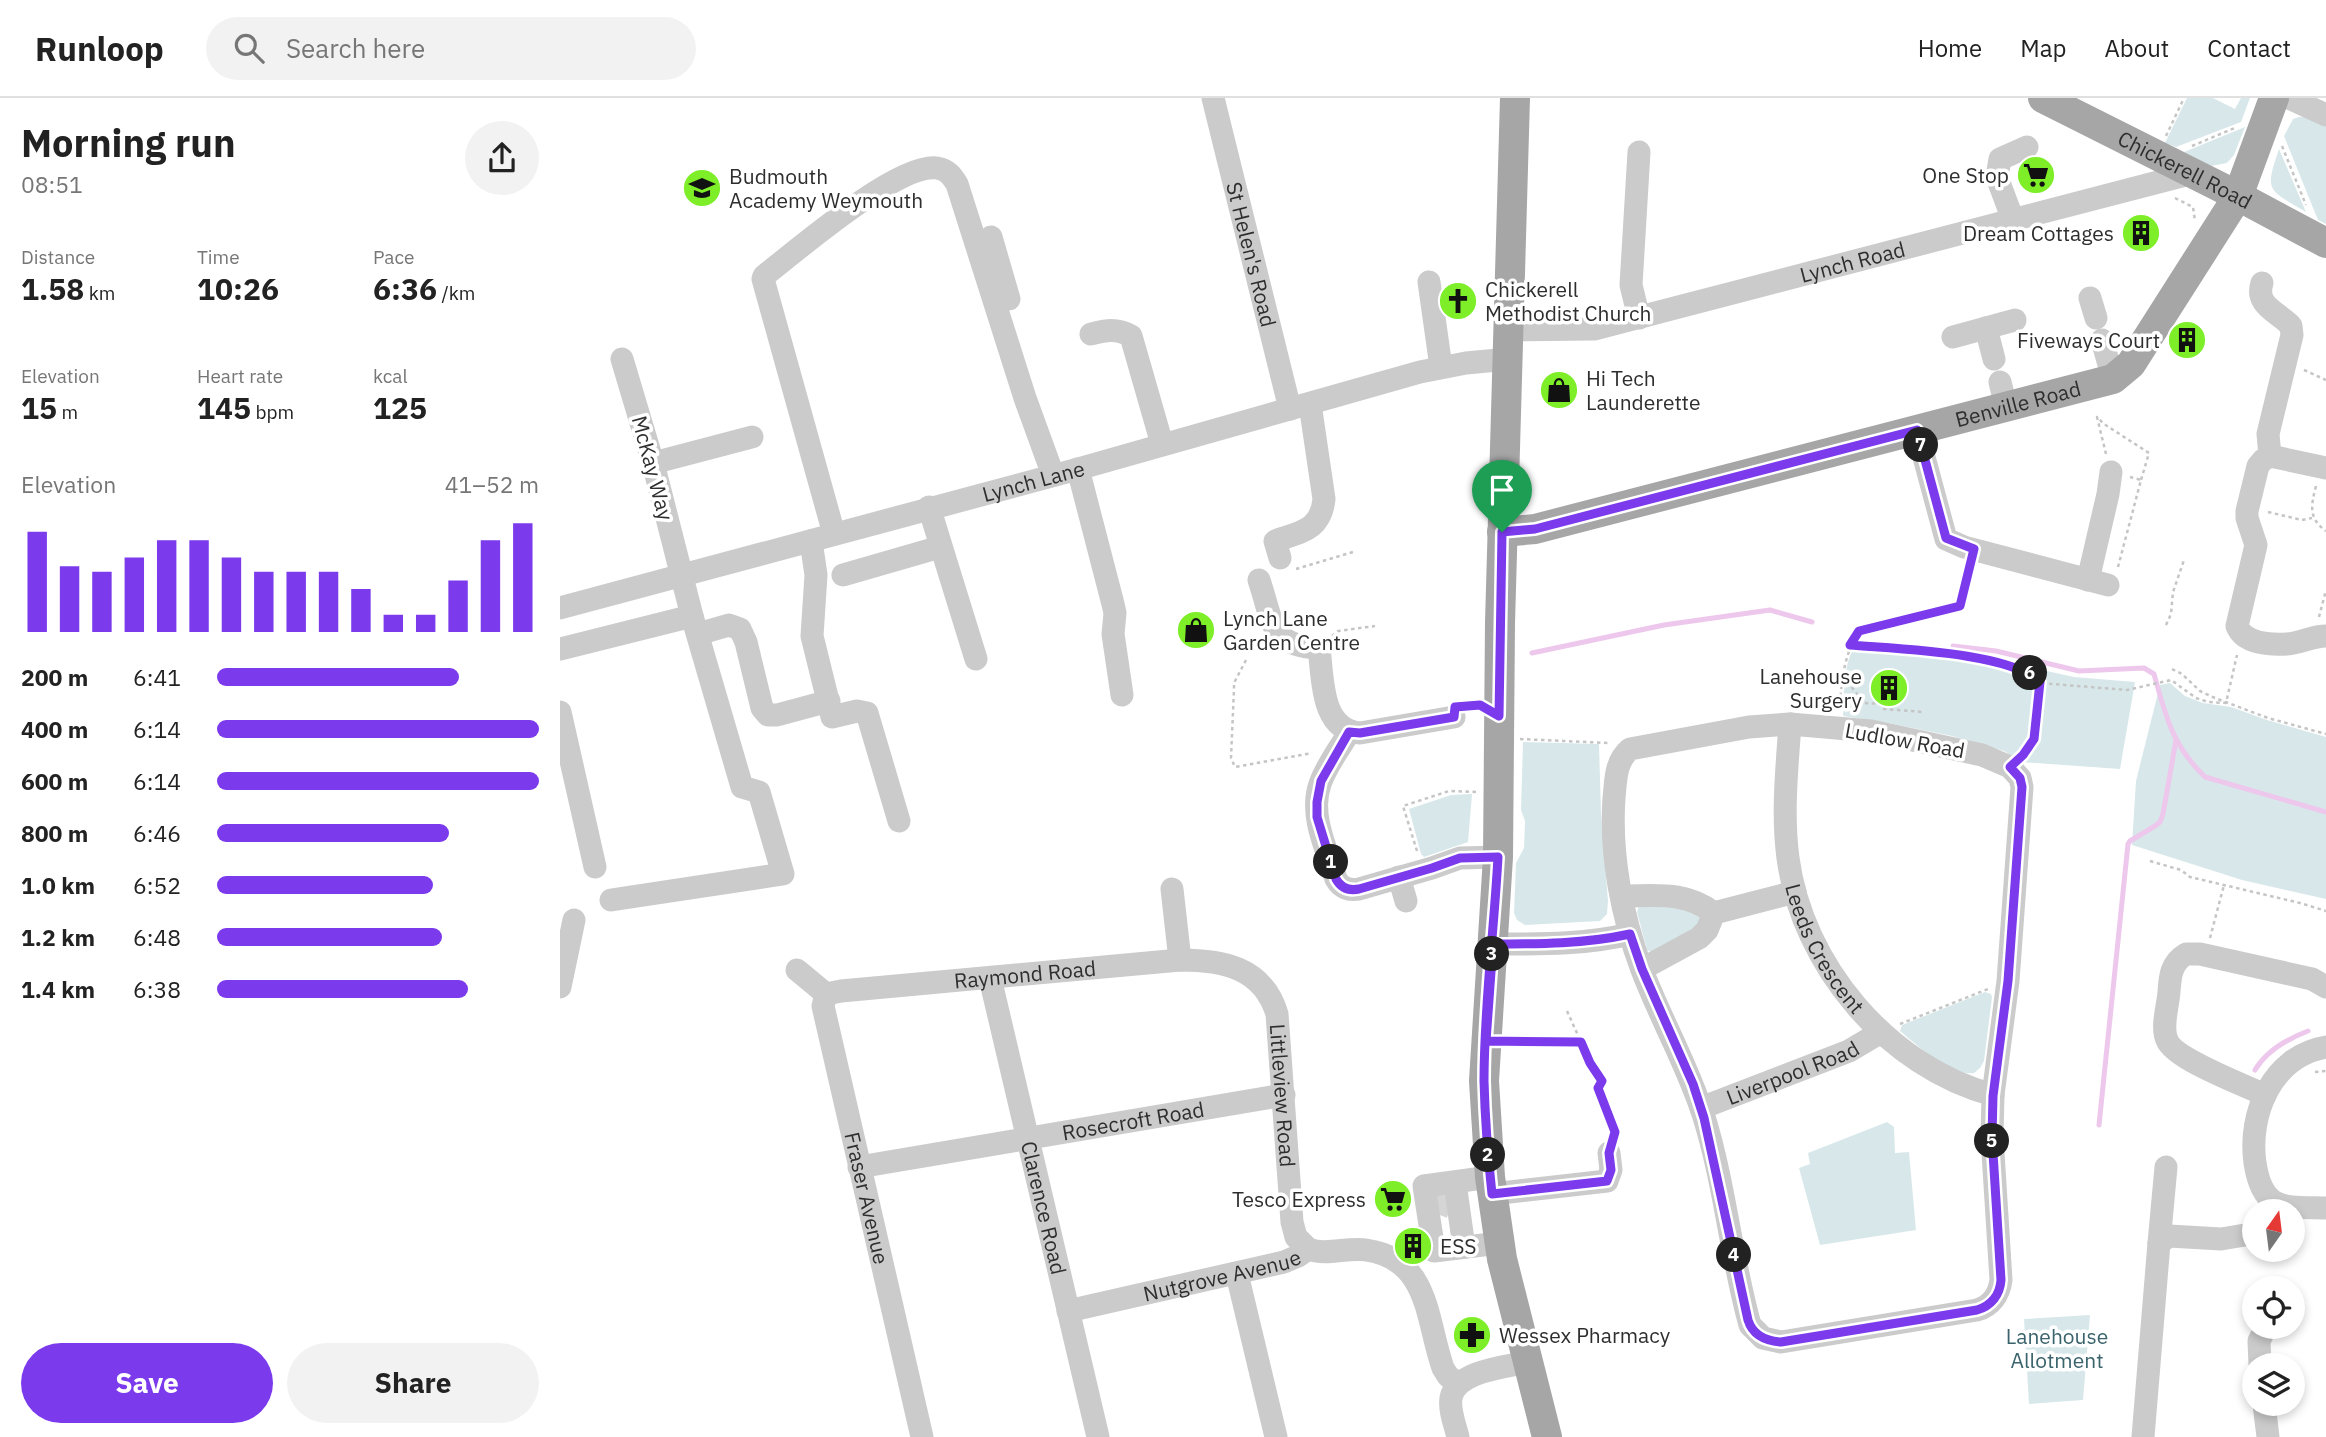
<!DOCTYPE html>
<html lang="en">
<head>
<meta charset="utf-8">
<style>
  :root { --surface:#fff; --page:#f2f2f2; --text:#222; --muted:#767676; --line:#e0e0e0; --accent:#7c3aed }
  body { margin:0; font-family:"IBM Plex Sans",sans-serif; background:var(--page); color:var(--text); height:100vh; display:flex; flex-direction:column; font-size:26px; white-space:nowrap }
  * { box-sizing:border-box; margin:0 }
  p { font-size:23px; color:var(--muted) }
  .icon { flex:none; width:38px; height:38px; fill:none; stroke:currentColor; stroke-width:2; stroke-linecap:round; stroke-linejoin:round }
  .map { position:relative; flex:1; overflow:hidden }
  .panel { display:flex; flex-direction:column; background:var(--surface); width:560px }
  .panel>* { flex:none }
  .needle { width:46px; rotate:14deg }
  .fabs { position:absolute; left:1682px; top:1101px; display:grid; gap:14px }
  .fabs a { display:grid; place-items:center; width:63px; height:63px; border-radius:50%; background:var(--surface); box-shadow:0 4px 10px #0003; font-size:35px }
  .pin { position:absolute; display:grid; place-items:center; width:60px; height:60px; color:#fff; margin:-72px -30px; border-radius:50% 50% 50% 0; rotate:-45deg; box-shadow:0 0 7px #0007 }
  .pin .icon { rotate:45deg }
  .km { position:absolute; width:35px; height:35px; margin:-18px; border-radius:50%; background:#222; color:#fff; font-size:19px; line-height:35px; text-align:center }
  .round { display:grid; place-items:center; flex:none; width:74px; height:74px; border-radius:37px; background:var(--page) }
  .overview { display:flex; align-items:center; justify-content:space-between; height:119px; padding:0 21px }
  h1 { font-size:38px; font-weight:800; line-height:52px }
  .stats { display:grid; grid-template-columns:repeat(3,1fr); gap:10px; height:119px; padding:7px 21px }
  .stats div { display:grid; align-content:center }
  .stats b { font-size:30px; font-weight:800 }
  .stats small { font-size:19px; font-weight:400 }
  .stats p { font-size:19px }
  .chart { height:196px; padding:14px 21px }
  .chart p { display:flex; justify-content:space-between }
  .chart svg { width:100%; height:126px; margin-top:7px; stroke:var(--accent); stroke-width:6 }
  .primary-button { display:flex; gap:14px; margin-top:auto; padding:14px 21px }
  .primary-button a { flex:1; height:80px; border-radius:42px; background:var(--accent); color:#fff; font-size:28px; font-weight:800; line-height:80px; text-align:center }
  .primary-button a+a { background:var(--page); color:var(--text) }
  ul { padding:0 21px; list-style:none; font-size:23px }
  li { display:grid; grid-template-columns:112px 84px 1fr; align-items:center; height:52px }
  li i { height:18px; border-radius:9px; background:var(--accent) }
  header { display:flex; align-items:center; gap:42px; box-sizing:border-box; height:98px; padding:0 35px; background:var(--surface); border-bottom:2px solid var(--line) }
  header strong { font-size:33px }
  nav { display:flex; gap:38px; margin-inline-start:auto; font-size:24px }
  .search { width:490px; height:63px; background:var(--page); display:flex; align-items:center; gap:18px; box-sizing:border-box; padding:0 24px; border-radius:38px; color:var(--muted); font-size:26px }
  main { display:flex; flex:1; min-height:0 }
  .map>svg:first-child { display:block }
  .green { fill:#d8e8ea }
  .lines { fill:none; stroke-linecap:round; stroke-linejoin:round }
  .stream { stroke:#edc7ec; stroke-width:5 }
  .minor-tunnel { stroke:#d5d5d5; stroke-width:23; stroke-dasharray:23 11; stroke-linecap:butt }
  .path { stroke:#c5c5c5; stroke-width:2.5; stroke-dasharray:3.5 3.5; stroke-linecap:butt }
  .minor { stroke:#cbcbcb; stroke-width:23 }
  .major { stroke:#a6a6a6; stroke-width:30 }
  .route-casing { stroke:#fff; stroke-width:14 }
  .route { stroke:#7c3aed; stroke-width:9 }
  .labels { text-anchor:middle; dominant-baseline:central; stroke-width:7; stroke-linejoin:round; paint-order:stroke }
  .street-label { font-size:21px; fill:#2e2e2e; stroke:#fff }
  .poi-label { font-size:21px; fill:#2e2e2e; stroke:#fff; text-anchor:start }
  .park-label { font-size:21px; fill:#3a636c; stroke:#fff }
</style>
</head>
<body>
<header>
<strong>Runloop</strong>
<div class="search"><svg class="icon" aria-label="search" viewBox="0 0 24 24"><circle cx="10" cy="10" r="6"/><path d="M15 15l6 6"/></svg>Search here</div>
<nav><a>Home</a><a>Map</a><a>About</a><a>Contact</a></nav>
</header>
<main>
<section class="panel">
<div class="overview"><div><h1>Morning run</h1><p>08:51</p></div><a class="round"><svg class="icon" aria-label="share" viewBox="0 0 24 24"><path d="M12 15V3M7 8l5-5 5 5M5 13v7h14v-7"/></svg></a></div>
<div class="stats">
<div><p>Distance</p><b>1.58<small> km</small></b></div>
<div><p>Time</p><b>10:26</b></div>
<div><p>Pace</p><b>6:36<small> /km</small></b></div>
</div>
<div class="stats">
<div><p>Elevation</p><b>15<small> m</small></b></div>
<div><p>Heart rate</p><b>145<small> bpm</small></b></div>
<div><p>kcal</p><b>125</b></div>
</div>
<div class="chart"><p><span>Elevation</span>41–52 m</p>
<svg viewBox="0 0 160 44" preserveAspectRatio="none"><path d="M5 44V9M15 44V21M25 44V23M35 44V18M45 44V12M55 44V12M65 44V18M75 44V23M85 44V23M95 44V23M105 44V29M115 44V38M125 44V38M135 44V26M145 44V12M155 44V6"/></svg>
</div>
<ul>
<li><b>200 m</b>6:41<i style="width:75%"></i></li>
<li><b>400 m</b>6:14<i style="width:100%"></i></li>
<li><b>600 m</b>6:14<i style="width:100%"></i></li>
<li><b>800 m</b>6:46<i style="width:72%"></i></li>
<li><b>1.0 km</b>6:52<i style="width:67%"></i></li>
<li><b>1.2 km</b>6:48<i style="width:70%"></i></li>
<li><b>1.4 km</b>6:38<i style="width:78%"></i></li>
</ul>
<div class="primary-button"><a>Save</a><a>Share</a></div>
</section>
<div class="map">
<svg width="1766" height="1339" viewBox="0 0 1766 1339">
  <rect width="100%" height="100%" fill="#fff"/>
  <g class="green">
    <polygon points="1627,0 1653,0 1675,11 1681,0 1690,0 1681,24 1616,49 1605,45"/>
    <polygon points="1739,19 1748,19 1766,28 1766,126 1758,122 1724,38 1733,21"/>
    <polygon points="1685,29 1674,57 1667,65 1651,68 1624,54"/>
    <path d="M1719 51 1746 114C1708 91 1704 95 1719 51Z"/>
    <path d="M1297 546 1401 554 1514 579 1575 584 1560 671 1461 664 1444 653 1392 638 1328 625 1283 618C1285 595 1282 564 1297 546Z"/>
    <polygon points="1610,585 1625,598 1643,605 1671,609 1707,622 1766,639 1766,801 1682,782 1572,747 1576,683 1600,587"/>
    <polygon points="963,644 1039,646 1041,715 1048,803 1047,816 1040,823 965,827 957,822 954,815 956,765 964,750 965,723 961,712"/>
    <polygon points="912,696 908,744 864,759 861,756 849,711 891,697"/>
    <polygon points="1086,804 1138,811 1145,823 1093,855 1087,852 1077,814 1079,808"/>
    <path d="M1425 894 1431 896 1432 899 1424 963 1420 970 1414 975C1390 978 1358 948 1340 933L1342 927Z"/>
    <polygon points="1327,1024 1334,1029 1335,1055 1349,1054 1356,1132 1260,1147 1239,1070 1250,1066 1248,1055"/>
    <polygon points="1530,1217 1523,1302 1469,1306 1464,1221"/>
  </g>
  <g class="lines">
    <g class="stream">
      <path d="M1393 548 1436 553 1519 573 1584 570 1594 576C1606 619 1612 647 1645 679L1766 714"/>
      <polyline points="972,555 1104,527 1210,512 1252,524"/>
      <path d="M1695 972C1707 952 1727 941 1748 933"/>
      <polyline points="1539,1027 1568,746 1570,743 1595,728 1600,724 1603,716 1616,642"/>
    </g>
    <polyline class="minor-tunnel" points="873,1102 891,1109"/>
    <g class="path">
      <polyline points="1606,38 1624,0"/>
      <polyline points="1632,48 1677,29"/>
      <polyline points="1722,48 1746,107"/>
      <polyline points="1615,100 1633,109 1635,123"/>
      <polyline points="1744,272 1766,282"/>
      <polyline points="1546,356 1537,319 1544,326 1589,355 1581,382"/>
      <path d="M1756 388C1751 408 1748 420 1766 433"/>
      <polyline points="1708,414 1742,422 1752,420"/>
      <polyline points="1558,469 1581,382 1570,379"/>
      <polyline points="736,471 793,454"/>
      <polyline points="1759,519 1766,492"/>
      <polyline points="1606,527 1611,516 1613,494 1624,462"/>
      <polyline points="772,538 778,533 815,528"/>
      <path d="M1290 547C1334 550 1450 554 1479 584"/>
      <polyline points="686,562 674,585 674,591 671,660 675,669 752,655"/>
      <polyline points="1612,571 1622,576 1640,593 1655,600 1708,620 1766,636"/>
      <polyline points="1283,578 1304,605 1323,606"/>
      <polyline points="1323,611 1363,614"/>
      <path d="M1279 612C1282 584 1283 558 1299 533L1349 520 1394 511 1400 508 1409 471"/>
      <polyline points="960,641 1048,645"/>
      <polyline points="1463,656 1474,641 1480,585 1567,592 1611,582 1636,600 1648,604 1666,605 1677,557"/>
      <polyline points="857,753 843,708 889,693 917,694"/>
      <polyline points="1590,763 1621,772 1630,779 1740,805 1766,813"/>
      <polyline points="1650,840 1664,787"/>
      <polyline points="1007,913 1021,944"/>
      <polyline points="1340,926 1428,891"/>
      <polyline points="950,943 1021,944 1030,965 1042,983 1038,990 1055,1035"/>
      <polyline points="1755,974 1766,973"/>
    </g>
    <g class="minor">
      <path id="s1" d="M653 0 730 311"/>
      <polyline points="1729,0 1766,17"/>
      <polyline points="1453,122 1437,79 1440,61 1467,49"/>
      <polyline points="431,139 449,201"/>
      <polyline points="869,184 881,269"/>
      <path d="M1702 185C1695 206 1715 213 1728 225L1731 228 1732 237 1708 336 1710 358 1703 362 1698 368 1687 413V420L1696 447 1677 528C1684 546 1711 547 1727 546 1741 545 1752 538 1766 538"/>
      <polyline points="1530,200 1536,220"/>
      <polyline points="1079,220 1071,187 1079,54"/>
      <polyline points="1426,230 1434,261"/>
      <path id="s2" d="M949 232 1034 231 1633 75"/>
      <path d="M531 236C546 232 557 230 571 238L602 346"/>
      <polyline points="1393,239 1455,222"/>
      <polyline points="1542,242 1553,281"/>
      <polyline points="1440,284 1446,309"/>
      <polyline points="1357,333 1386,441 1404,449 1548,487"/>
      <polyline points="1710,358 1766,370"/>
      <polyline points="93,365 192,339"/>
      <polyline points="518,371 553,506 555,515 553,536 562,597"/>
      <polyline points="369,409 416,561"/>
      <path d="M274 436 203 181 204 178C236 153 339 64 377 70 388 72 392 78 397 86L465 300 493 377"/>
      <polyline points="251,443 256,477 252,538 272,619 297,613 307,615 339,723"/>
      <path d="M720 460 715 443C741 434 761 432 764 401L750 306"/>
      <polyline points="283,477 380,449"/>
      <path d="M699 482C713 523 709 548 759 550 763 579 760 632 800 635L894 619"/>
      <polyline points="1528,482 1548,396 1551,374"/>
      <path id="s3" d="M0 510 518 371 860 274 906 265 949 261"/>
      <polyline points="138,536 169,527 180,531 186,544 202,610 208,617 217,617 269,603"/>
      <polyline points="0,551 132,518"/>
      <polyline points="0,614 35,769"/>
      <path d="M1230 626 1311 633 1422 657 1450 669 1460 680 1462 689 1448 883 1433 997 1432 1039 1441 1182C1439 1197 1431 1208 1417 1212L1221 1244 1203 1240 1190 1227C1171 1159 1165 1087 1144 1019 1128 968 1101 922 1082 872 1062 819 1050 757 1054 700 1056 681 1055 664 1070 651L1189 629Z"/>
      <path id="s4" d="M1230 626C1227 670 1222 715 1228 760 1242 867 1328 969 1433 997"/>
      <path d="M790 633C780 650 766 668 760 686 749 717 767 752 776 781 781 790 789 793 799 791L872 770 900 760 938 759"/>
      <polyline points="839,779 846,803"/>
      <polyline points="612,791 620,862"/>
      <path d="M1062 798C1097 798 1125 793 1154 815"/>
      <polyline points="51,802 223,776 199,694 182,689 132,518 93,365 62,261"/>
      <path d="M933 846C980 846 1024 847 1070 836"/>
      <polyline points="1082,871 1139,840 1147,832 1154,815 1235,794"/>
      <path id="s5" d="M237 872 266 896 263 908 362 1339"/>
      <path id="s6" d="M430 880 538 1339"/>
      <polyline points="0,889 14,822"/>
      <path id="s7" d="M266 896 281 893 620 862C662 862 703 869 717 916L732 1124 736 1139 748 1151"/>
      <path d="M1766 949C1712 958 1688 1016 1695 1065 1697 1078 1701 1095 1713 1103 1727 1112 1750 1109 1766 1110"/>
      <path d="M1705 997C1684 987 1614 961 1607 942 1601 929 1608 908 1609 894 1610 878 1611 865 1626 856H1640L1752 881 1766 889"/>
      <path id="s8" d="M1141 1010 1289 953 1321 934"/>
      <path id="s9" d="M299 1069 724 997"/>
      <polyline points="930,1079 864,1088 874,1153 939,1145"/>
      <polyline points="895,1085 904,1149"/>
      <polyline points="932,1096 1047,1083 1051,1072 1049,1055"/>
      <polyline points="1599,1145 1606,1069"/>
      <polyline points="677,1176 716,1339"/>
      <path id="s10" d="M508 1213 724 1164 738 1158 748 1151C767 1158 787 1149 806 1152 870 1161 866 1222 883 1270L888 1278 898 1286"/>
      <polyline points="1700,1267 1699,1243 1702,1237"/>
      <polyline points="1704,1306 1708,1339"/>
      <path d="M898 1339C895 1327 889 1312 891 1300 896 1273 945 1269 968 1264"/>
      <polyline points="1583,1339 1599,1145 1609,1138 1661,1141 1691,1136 1694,1133"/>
    </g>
    <g class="major">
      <polyline points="955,0 940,525 938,759 924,983 930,1079 942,1161 987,1339"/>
      <path id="s11" d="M1483 0 1678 98 1766 145"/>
      <path id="s12" d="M942 434 975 431 1553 281 1571 266 1678 98 1714 0"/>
    </g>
  </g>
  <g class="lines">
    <g class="route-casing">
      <path id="route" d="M942 434 939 618 920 607 895 609 894 619 800 635 789 634 761 683 757 704V719L776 781C781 790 789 793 799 791L872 770 900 760 938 759C934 833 924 909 924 983 925 1020 928 1059 932 1096L1047 1083 1051 1072 1049 1055 1055 1034 1038 990 1042 983 1030 965 1021 944 926 943 933 846C980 846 1024 846 1070 836L1082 871 1133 986 1144 1020 1188 1222C1193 1238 1206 1243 1221 1244L1417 1212C1431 1208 1440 1197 1441 1182L1432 1039 1433 998 1448 883 1462 689 1460 680 1450 669 1463 657 1474 641 1480 584C1449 554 1335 551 1290 547L1299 533 1400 508 1414 451 1386 440 1357 332 975 431 942 434"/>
    </g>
    <use href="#route" class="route"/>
  </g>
  <defs>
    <g id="supermarket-disc" transform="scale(2.0125)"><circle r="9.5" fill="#7dee28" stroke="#fff"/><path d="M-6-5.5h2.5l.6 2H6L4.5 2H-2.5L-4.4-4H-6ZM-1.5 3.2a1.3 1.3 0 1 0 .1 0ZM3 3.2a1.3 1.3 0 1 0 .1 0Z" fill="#111"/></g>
    <g id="school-disc" transform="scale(2.0125)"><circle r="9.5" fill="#7dee28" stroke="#fff"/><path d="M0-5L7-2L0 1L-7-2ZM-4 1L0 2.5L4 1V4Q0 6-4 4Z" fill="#111"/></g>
    <g id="building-disc" transform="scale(2.0125)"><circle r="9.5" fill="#7dee28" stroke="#fff"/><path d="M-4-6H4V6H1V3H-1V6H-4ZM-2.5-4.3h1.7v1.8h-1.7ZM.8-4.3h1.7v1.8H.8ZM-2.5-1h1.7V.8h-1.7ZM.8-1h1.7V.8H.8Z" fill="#111"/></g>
    <g id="church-disc" transform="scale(2.0125)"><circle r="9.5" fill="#7dee28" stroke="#fff"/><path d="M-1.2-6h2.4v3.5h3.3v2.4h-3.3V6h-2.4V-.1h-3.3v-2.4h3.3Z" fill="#111"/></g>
    <g id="shop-disc" transform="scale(2.0125)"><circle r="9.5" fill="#7dee28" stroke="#fff"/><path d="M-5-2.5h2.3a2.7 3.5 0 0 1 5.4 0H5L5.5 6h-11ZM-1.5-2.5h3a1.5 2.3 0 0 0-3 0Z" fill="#111"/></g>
    <g id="pharmacy-disc" transform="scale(2.0125)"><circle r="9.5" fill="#7dee28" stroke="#fff"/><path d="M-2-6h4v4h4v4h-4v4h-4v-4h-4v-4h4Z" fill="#111"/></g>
  </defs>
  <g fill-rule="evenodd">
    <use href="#supermarket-disc" x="1476" y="77"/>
    <use href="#school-disc" x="142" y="90"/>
    <use href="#building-disc" x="1581" y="135"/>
    <use href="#church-disc" x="898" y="203"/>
    <use href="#building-disc" x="1627" y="242"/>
    <use href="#shop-disc" x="999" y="292"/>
    <use href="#shop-disc" x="636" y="532"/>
    <use href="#building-disc" x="1329" y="590"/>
    <use href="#supermarket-disc" x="833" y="1101"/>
    <use href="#building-disc" x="853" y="1148"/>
    <use href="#pharmacy-disc" x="912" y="1237"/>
  </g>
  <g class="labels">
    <g class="street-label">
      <text stroke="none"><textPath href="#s11" startOffset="159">Chickerell Road</textPath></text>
      <text stroke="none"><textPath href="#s1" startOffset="161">St Helen's Road</textPath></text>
      <text stroke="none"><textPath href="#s2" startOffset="352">Lynch Road</textPath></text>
      <text stroke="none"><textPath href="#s12" startOffset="532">Benville Road</textPath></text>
      <text transform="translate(93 370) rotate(75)">McKay Way</text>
      <text stroke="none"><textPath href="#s3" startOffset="490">Lynch Lane</textPath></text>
      <text transform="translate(1345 642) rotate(10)">Ludlow Road</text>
      <text stroke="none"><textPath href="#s4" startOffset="233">Leeds Crescent</textPath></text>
      <text stroke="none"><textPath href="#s7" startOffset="200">Raymond Road</textPath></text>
      <text stroke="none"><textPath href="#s8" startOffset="98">Liverpool Road</textPath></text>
      <text stroke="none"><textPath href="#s7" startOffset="558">Littleview Road</textPath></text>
      <text stroke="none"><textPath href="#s9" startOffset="278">Rosecroft Road</textPath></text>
      <text stroke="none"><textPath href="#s5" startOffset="247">Fraser Avenue</textPath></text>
      <text stroke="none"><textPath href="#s6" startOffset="236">Clarence Road</textPath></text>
      <text stroke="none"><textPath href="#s10" startOffset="158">Nutgrove Avenue</textPath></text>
    </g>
    <g class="poi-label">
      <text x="1449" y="77" text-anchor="end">One Stop</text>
      <text x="169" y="78">Budmouth<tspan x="169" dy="24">Academy Weymouth</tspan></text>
      <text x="1554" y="135" text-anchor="end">Dream Cottages</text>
      <text x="925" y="191">Chickerell<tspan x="925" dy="24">Methodist Church</tspan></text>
      <text x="1600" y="242" text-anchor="end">Fiveways Court</text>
      <text x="1026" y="280">Hi Tech<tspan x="1026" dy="24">Launderette</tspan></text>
      <text x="663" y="520">Lynch Lane<tspan x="663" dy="24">Garden Centre</tspan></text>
      <text x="1302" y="578" text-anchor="end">Lanehouse<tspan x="1302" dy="24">Surgery</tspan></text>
      <text x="806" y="1101" text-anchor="end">Tesco Express</text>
      <text x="880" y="1148">ESS</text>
      <text x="939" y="1237">Wessex Pharmacy</text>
    </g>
    <g class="park-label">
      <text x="1497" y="1238">Lanehouse<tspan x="1497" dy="24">Allotment</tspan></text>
    </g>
  </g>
</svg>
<div class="fabs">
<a><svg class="needle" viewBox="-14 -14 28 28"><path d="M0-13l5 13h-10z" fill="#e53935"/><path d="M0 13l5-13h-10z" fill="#767676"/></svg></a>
<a><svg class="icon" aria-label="locate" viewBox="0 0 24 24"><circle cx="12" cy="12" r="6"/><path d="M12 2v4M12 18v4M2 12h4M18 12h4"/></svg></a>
<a><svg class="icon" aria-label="layers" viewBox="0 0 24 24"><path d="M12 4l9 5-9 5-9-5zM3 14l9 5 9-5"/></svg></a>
</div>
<div class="pin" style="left:942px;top:434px;background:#1e9e55"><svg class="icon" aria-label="arrive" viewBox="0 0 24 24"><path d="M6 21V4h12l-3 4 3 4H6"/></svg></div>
<b class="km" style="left:771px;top:764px">1</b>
<b class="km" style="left:928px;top:1057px">2</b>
<b class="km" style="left:932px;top:856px">3</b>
<b class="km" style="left:1174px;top:1157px">4</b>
<b class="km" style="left:1432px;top:1043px">5</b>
<b class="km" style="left:1470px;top:575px">6</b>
<b class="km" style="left:1361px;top:347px">7</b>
</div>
</main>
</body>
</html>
